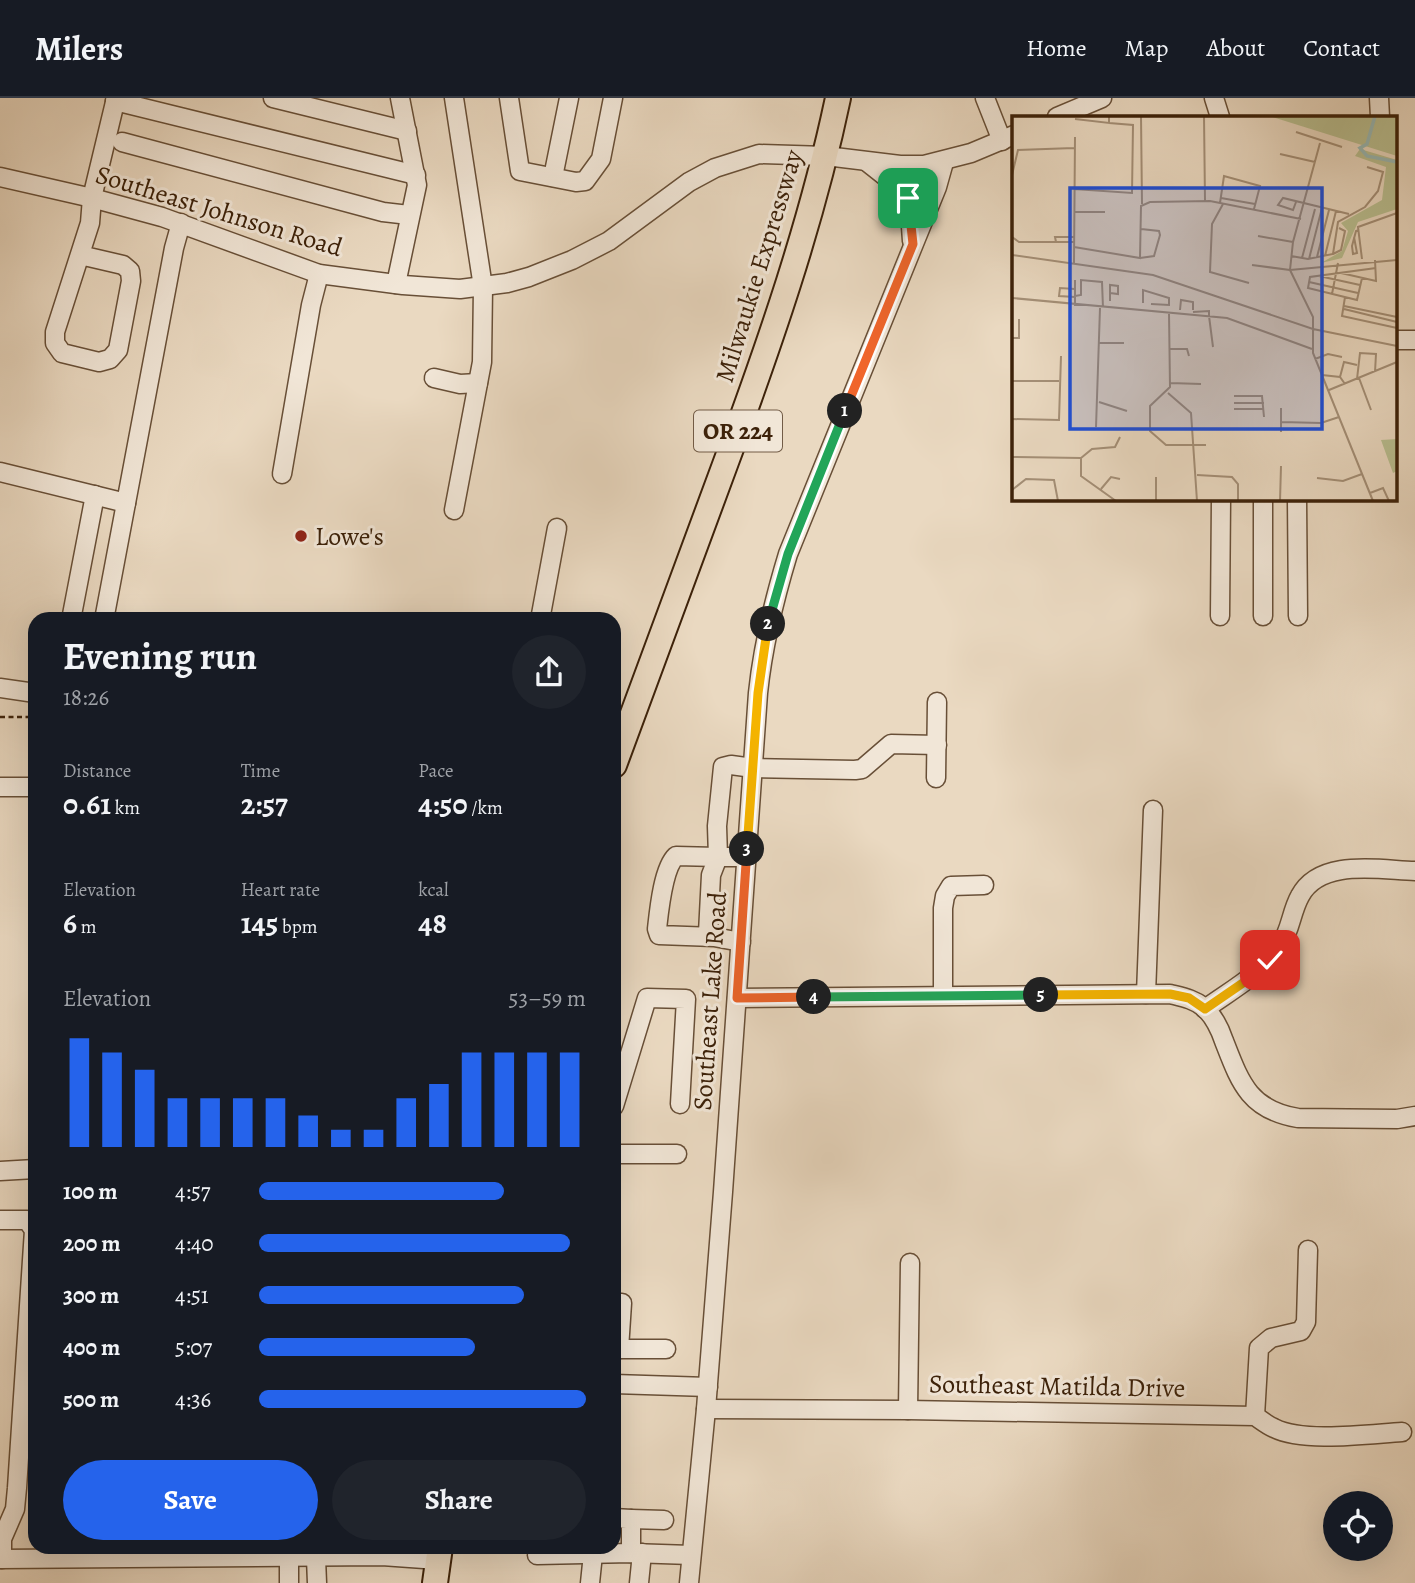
<!DOCTYPE html>
<html lang="en">
<head>
<meta charset="utf-8">
<style>
  :root { --surface:#171b24; --page:#20242c; --text:#f1f3f6; --muted:#9ea1a6; --line:#363941; --accent:#2563eb }
  body { margin:0; font-family:Alegreya,serif; background:var(--page); color:var(--text); height:100vh; display:flex; flex-direction:column; font-size:26px; white-space:nowrap }
  * { box-sizing:border-box; margin:0 }
  p { font-size:23px; color:var(--muted) }
  .icon { flex:none; width:38px; height:38px; fill:none; stroke:currentColor; stroke-width:2; stroke-linecap:round; stroke-linejoin:round }
  .map { position:relative; flex:1; overflow:hidden }
  .drawer { position:absolute; left:28px; top:514px; width:593px; height:942px; display:flex; flex-direction:column; background:var(--surface); border-radius:21px; box-shadow:0 7px 28px #0002 }
  .drawer>* { flex:none }
  .fabs { position:absolute; left:1323px; top:1393px; display:grid; gap:14px }
  .fabs a { display:grid; place-items:center; width:70px; height:70px; border-radius:50%; background:var(--surface); box-shadow:0 7px 28px #0002; font-size:35px }
  .pin { position:absolute; display:grid; place-items:center; width:60px; height:60px; color:#fff; margin:-30px; border-radius:14px; box-shadow:0 4px 10px #0006 }
  .km { position:absolute; width:35px; height:35px; margin:-18px; border-radius:50%; background:#222; color:#fff; font-size:19px; line-height:35px; text-align:center }
  .round { display:grid; place-items:center; flex:none; width:74px; height:74px; border-radius:37px; background:var(--page) }
  .headline { display:flex; align-items:center; justify-content:space-between; height:119px; padding:0 35px }
  h1 { font-size:38px; font-weight:600; line-height:52px }
  .figures { display:grid; grid-template-columns:repeat(3,1fr); gap:10px; height:119px; padding:7px 35px }
  .figures div { display:grid; align-content:center }
  .figures b { font-size:30px; font-weight:600 }
  .figures small { font-size:19px; font-weight:400 }
  .figures p { font-size:19px }
  .chart { height:196px; padding:14px 35px }
  .chart p { display:flex; justify-content:space-between }
  .chart svg { width:100%; height:126px; margin-top:7px; stroke:var(--accent); stroke-width:6 }
  .button { display:flex; gap:14px; margin-top:auto; padding:14px 35px }
  .button a { flex:1; height:80px; border-radius:42px; background:var(--accent); color:#fff; font-size:28px; font-weight:600; line-height:80px; text-align:center }
  .button a+a { background:var(--page); color:var(--text) }
  ul { padding:0 35px; list-style:none; font-size:23px }
  li { display:grid; grid-template-columns:112px 84px 1fr; align-items:center; height:52px }
  li i { height:18px; border-radius:9px; background:var(--accent) }
  header { display:flex; align-items:center; gap:42px; box-sizing:border-box; height:98px; padding:0 35px; background:var(--surface); border-bottom:2px solid var(--line) }
  header strong { font-size:33px }
  nav { display:flex; gap:38px; margin-inline-start:auto; font-size:24px }
  .map>svg:first-child { display:block }
  .lines { fill:none; stroke-linecap:round; stroke-linejoin:round }
  .minor-casing { stroke:#684f37; stroke-width:21 }
  .highway-casing { stroke:#3c2109; stroke-width:28 }
  .path { stroke:#3c2109; stroke-width:2.5; stroke-dasharray:5 3.5; stroke-linecap:butt }
  .minor { stroke:#f1e6d7; stroke-width:18 }
  .highway { stroke:#ead9c1; stroke-width:24 }
  .split-1-casing { stroke:#fff; stroke-width:14 }
  .split-2-casing { stroke:#fff; stroke-width:14 }
  .split-3-casing { stroke:#fff; stroke-width:14 }
  .split-4-casing { stroke:#fff; stroke-width:14 }
  .split-5-casing { stroke:#fff; stroke-width:14 }
  .split-6-casing { stroke:#fff; stroke-width:14 }
  .split-1 { stroke:#f0652b; stroke-width:9 }
  .split-2 { stroke:#22a559; stroke-width:9 }
  .split-3 { stroke:#f5b400; stroke-width:9 }
  .split-4 { stroke:#f0652b; stroke-width:9 }
  .split-5 { stroke:#22a559; stroke-width:9 }
  .split-6 { stroke:#f5b400; stroke-width:9 }
  .poi-dot { fill:#8f2418; stroke:#f1e6d7; stroke-width:2.5 }
  .labels { text-anchor:middle; dominant-baseline:central; stroke-width:6; stroke-linejoin:round; paint-order:stroke }
  .shield { fill:#f1e6d7; stroke:#725c47; stroke-width:2 }
  .shield-label { font-size:24px; font-weight:bold; fill:#3c2109 }
  .street-label { font-size:26px; fill:#3c2109; stroke:#f1e6d7 }
  .poi-label { font-size:26px; fill:#3c2109; stroke:#f1e6d7; text-anchor:start }
  .inset-river { fill:none; stroke:#98bab7; stroke-width:3.5 }
  .inset-road { fill:none; stroke:#a48f77; stroke-width:2 }
  .view { fill:#1d4ed8; fill-opacity:0.15; stroke:#1d4ed8; stroke-width:3.5 }
  .inset-edge { fill:none; stroke:#3c2109; stroke-width:3.5 }
</style>
</head>
<body>
<header>
<strong>Milers</strong>
<nav><a>Home</a><a>Map</a><a>About</a><a>Contact</a></nav>
</header>
<div class="map">
<svg width="1415" height="1485" viewBox="0 0 1415 1485">
  <rect width="100%" height="100%" fill="#ead9c1"/>
  <filter id="stains"><feTurbulence type="fractalNoise" baseFrequency=".00286" numOctaves="4"/><feColorMatrix values="0 0 0 0 .2 0 0 0 0 .09 0 0 0 0 .02 0 0 0 .5 -.17"/></filter>
  <radialGradient id="worn" r=".72"><stop offset=".6" stop-color="#630" stop-opacity="0"/><stop offset="1" stop-color="#630" stop-opacity=".3"/></radialGradient>
  <g class="lines">
    <g class="minor-casing">
      <g id="minor">
        <polyline points="273,0 407,33"/>
        <polyline points="454,0 483,189 482,264 454,412"/>
        <polyline points="509,0 520,73 576,84 585,83 601,61 613,0"/>
        <polyline points="985,0 1002,43"/>
        <polyline points="1214,0 1220,19"/>
        <polyline points="1379,0 1380,19"/>
        <polyline points="115,3 416,77"/>
        <polyline points="1057,19 1102,0"/>
        <polyline points="122,44 383,114 409,117"/>
        <polyline points="867,64 905,94 910,114 912,143"/>
        <polyline points="0,79 92,100 162,119 319,176 403,187 460,191 507,185 529,179 572,162 609,143 689,84 715,70 759,56 826,58 900,67 924,67 971,55 1014,37"/>
        <polyline points="553,79 569,0"/>
        <polyline points="80,157 123,167 130,173 131,183 118,252 110,261 99,264 62,255 55,245 55,234 90,125 92,100 116,0"/>
        <polyline points="396,186 417,87 400,0"/>
        <polyline points="1396,242 1415,242"/>
        <polyline points="434,280 460,286 478,285"/>
        <polyline points="0,374 126,405"/>
        <polyline points="282,376 311,207 319,176"/>
        <polyline points="1263,401 1263,518"/>
        <polyline points="1297,401 1298,518"/>
        <polyline points="1220,518 1221,401"/>
        <polyline points="71,522 95,397"/>
        <polyline points="104,522 174,150 181,125"/>
        <polyline points="540,522 557,430"/>
        <polyline points="0,590 35,595"/>
        <polyline points="936,680 937,604"/>
        <polyline points="0,689 35,689"/>
        <polyline points="747,759 718,759 717,728 723,669 731,667 753,670 855,672 862,671 891,646 937,647"/>
        <path d="M714 839 659 837 657 831C659 813 663 770 676 758L718 759 711 777 708 835 714 839 741 844"/>
        <polyline points="1146,896 1153,712"/>
        <polyline points="943,897 943,810 945,798 951,788 984,787"/>
        <path d="M737 900 1170 896C1182 899 1194 901 1205 910 1214 919 1220 931 1224 943 1240 984 1249 1012 1298 1020L1397 1021 1415 1018"/>
        <path d="M1205 911C1231 892 1262 876 1280 848 1291 832 1291 814 1300 798 1320 760 1379 772 1415 773"/>
        <polyline points="614,1008 647,900 686,901 680,1006"/>
        <polyline points="614,1056 677,1056"/>
        <polyline points="0,1073 35,1071"/>
        <polyline points="0,1122 27,1122 34,1132 17,1390 15,1411 2,1441 2,1461"/>
        <polyline points="614,1205 622,1205 619,1251"/>
        <polyline points="614,1251 666,1251"/>
        <polyline points="614,1286 708,1289"/>
        <path d="M706 1311 908 1312 1255 1318C1261 1322 1267 1327 1274 1330 1303 1345 1369 1336 1402 1334"/>
        <polyline points="908,1312 910,1165"/>
        <polyline points="1255,1318 1259,1250 1271,1240 1301,1233 1306,1224 1308,1152"/>
        <polyline points="614,1420 631,1421 631,1455"/>
        <polyline points="631,1421 664,1422"/>
        <polyline points="537,1457 631,1455 691,1457"/>
        <polyline points="289,1460 289,1485"/>
        <polyline points="316,1460 317,1485"/>
        <polyline points="0,1461 382,1458 438,1462"/>
        <polyline points="590,1485 593,1456"/>
        <polyline points="639,1485 642,1455"/>
        <path d="M689 1485 706 1311 723 1094 758 595C763 547 774 502 788 456L937 89 944 64"/>
      </g>
    </g>
    <g class="highway-casing">
      <g id="highway">
        <path d="M614 667C652 566 689 465 726 364 770 245 812 124 838 0"/>
        <polyline points="435,1485 440,1449"/>
      </g>
    </g>
    <polyline class="path" points="0,619 35,619"/>
    <use href="#minor" class="minor"/>
    <use href="#highway" class="highway"/>
  </g>
  <g class="lines">
    <g class="split-1-casing">
      <polyline id="split-1" points="845,313 913,146 908,100"/>
    </g>
    <g class="split-2-casing">
      <polyline id="split-2" points="768,526 788,456 845,313"/>
    </g>
    <g class="split-3-casing">
      <polyline id="split-3" points="747,751 758,595 768,526"/>
    </g>
    <g class="split-4-casing">
      <polyline id="split-4" points="747,751 737,900 814,899"/>
    </g>
    <g class="split-5-casing">
      <polyline id="split-5" points="814,899 1041,897"/>
    </g>
    <g class="split-6-casing">
      <polyline id="split-6" points="1041,897 1170,896 1189,900 1205,911 1253,878 1270,862"/>
    </g>
    <use href="#split-1" class="split-1"/>
    <use href="#split-2" class="split-2"/>
    <use href="#split-3" class="split-3"/>
    <use href="#split-4" class="split-4"/>
    <use href="#split-5" class="split-5"/>
    <use href="#split-6" class="split-6"/>
  </g>
  <circle class="poi-dot" cx="301" cy="438" r="7"/>
  <g class="labels">
    <rect class="shield" x="694" y="312.5" width="88" height="41" rx="5"/>
    <g class="shield-label">
      <text x="738" y="333">OR 224</text>
    </g>
    <g class="street-label">
      <text transform="translate(219 113) rotate(17)">Southeast Johnson Road</text>
      <text transform="translate(759 168) rotate(-73)">Milwaukie Expressway</text>
      <text transform="translate(710 903) rotate(-86)">Southeast Lake Road</text>
      <text transform="translate(1057 1288) rotate(1)">Southeast Matilda Drive</text>
    </g>
    <g class="poi-label">
      <text x="315" y="438">Lowe's</text>
    </g>
  </g>
  <g transform="translate(1012 18)">
    <rect width="385" height="385" fill="#ead9c1"/>
    <path d="M257 0H385V40ZM348 33 385 44V93L346 106 330 142 309 147 330 135 336 115 329 107 370 84 374 51 343 40ZM385 323V355L381 357 369 324Z" fill="#b9bf91"/>
    <path class="inset-river" d="M363 0 355 28 348 32 355 40 385 46"/>
    <path class="inset-road" d="M129 0 130 88M192 0 193 85M63 3 97 7V0M284 16 330 31M308 27 281 126 278 154 301 201V237L361 385M268 38 303 46M0 59 6 34 62 32M62 73 120 77 121 9 97 7M209 82 243 88M284 86 281 94 266 89 271 82 337 98M208 87 212 60 248 70 242 93M211 88 200 108 198 156 237 167M62 96H93M246 120 281 126M0 121 7 126H62M342 121 345 137 341 138 340 130 344 115 347 114M44 126 43 121H62M62 131 128 142 129 90 138 86 198 85 289 103M321 138 329 134 333 115 327 112M0 139 141 159 301 213 385 230M279 140 296 143 321 138 326 106 353 91 366 75 371 56 355 51M313 140 324 95M305 141 317 94M128 142 142 140 148 119 147 115 129 113M290 142 303 93M297 143 310 92M350 143 346 111 385 97M62 147 63 21M240 149 278 154 385 144M329 157 364 165 363 144M307 160 348 169M350 162 345 184 296 172 298 161 364 152M63 164V190M297 166 346 177M63 173 48 172 47 180 63 181M98 177 106 178V170L98 169V185M320 178 326 147M63 180 69 179V164L90 166 91 192M333 181 330 200 385 212M0 182 215 202 300 233M131 187V174L157 182V189L139 188M332 190 385 201M332 193 385 206M168 194 169 184 181 186V194M181 196 197 195V200M157 197 158 271 138 290V315L154 329H194M197 200 201 231M0 222H7V203M87 227H112M158 233H175L177 240M303 243 316 238 330 241M310 259 328 261 333 268M328 261 332 246 345 249M347 262 359 294M345 263 348 237 364 238 363 256M0 265H47M158 267 189 268M317 274 385 246M156 277 179 297 185 385M222 280H250L252 301M87 286 115 295M222 287H252M222 293H252M0 303 47 304 49 240M269 306 309 307 327 301M84 311 88 192M269 316V292M0 341 69 342M69 342V360L104 385M69 342 80 333 103 331 108 321M185 359 220 361 226 368V385M144 361V385M305 362 331 365 350 358M89 373 99 361 108 363M0 374 14 363 42 364 46 385M358 377 371 372 377 385M268 385 269 350"/>
    <path class="view" d="M58 72H310V313H58Z"/>
    <rect width="385" height="385" class="inset-edge"/>
  </g>
  <rect width="100%" height="100%" filter="url(#stains)"/>
  <rect width="100%" height="100%" fill="url(#worn)"/>
</svg>
<div class="fabs">
<a><svg class="icon" aria-label="locate" viewBox="0 0 24 24"><circle cx="12" cy="12" r="6"/><path d="M12 2v4M12 18v4M2 12h4M18 12h4"/></svg></a>
</div>
<div class="pin" style="left:908px;top:100px;background:#1e9e55"><svg class="icon" aria-label="arrive" viewBox="0 0 24 24"><path d="M6 21V4h12l-3 4 3 4H6"/></svg></div>
<div class="pin" style="left:1270px;top:862px;background:#d93025"><svg class="icon" aria-label="check" viewBox="0 0 24 24"><path d="M5 12l5 5 9-10"/></svg></div>
<b class="km" style="left:845px;top:313px">1</b>
<b class="km" style="left:768px;top:526px">2</b>
<b class="km" style="left:747px;top:751px">3</b>
<b class="km" style="left:814px;top:899px">4</b>
<b class="km" style="left:1041px;top:897px">5</b>
<section class="drawer">
<div class="headline"><div><h1>Evening run</h1><p>18:26</p></div><a class="round"><svg class="icon" aria-label="share" viewBox="0 0 24 24"><path d="M12 15V3M7 8l5-5 5 5M5 13v7h14v-7"/></svg></a></div>
<div class="figures">
<div><p>Distance</p><b>0.61<small> km</small></b></div>
<div><p>Time</p><b>2:57</b></div>
<div><p>Pace</p><b>4:50<small> /km</small></b></div>
</div>
<div class="figures">
<div><p>Elevation</p><b>6<small> m</small></b></div>
<div><p>Heart rate</p><b>145<small> bpm</small></b></div>
<div><p>kcal</p><b>48</b></div>
</div>
<div class="chart"><p><span>Elevation</span>53–59 m</p>
<svg viewBox="0 0 160 44" preserveAspectRatio="none"><path d="M5 44V6M15 44V11M25 44V17M35 44V27M45 44V27M55 44V27M65 44V27M75 44V33M85 44V38M95 44V38M105 44V27M115 44V22M125 44V11M135 44V11M145 44V11M155 44V11"/></svg>
</div>
<ul>
<li><b>100 m</b>4:57<i style="width:75%"></i></li>
<li><b>200 m</b>4:40<i style="width:95%"></i></li>
<li><b>300 m</b>4:51<i style="width:81%"></i></li>
<li><b>400 m</b>5:07<i style="width:66%"></i></li>
<li><b>500 m</b>4:36<i style="width:100%"></i></li>
</ul>
<div class="button"><a>Save</a><a>Share</a></div>
</section>
</div>
</body>
</html>
